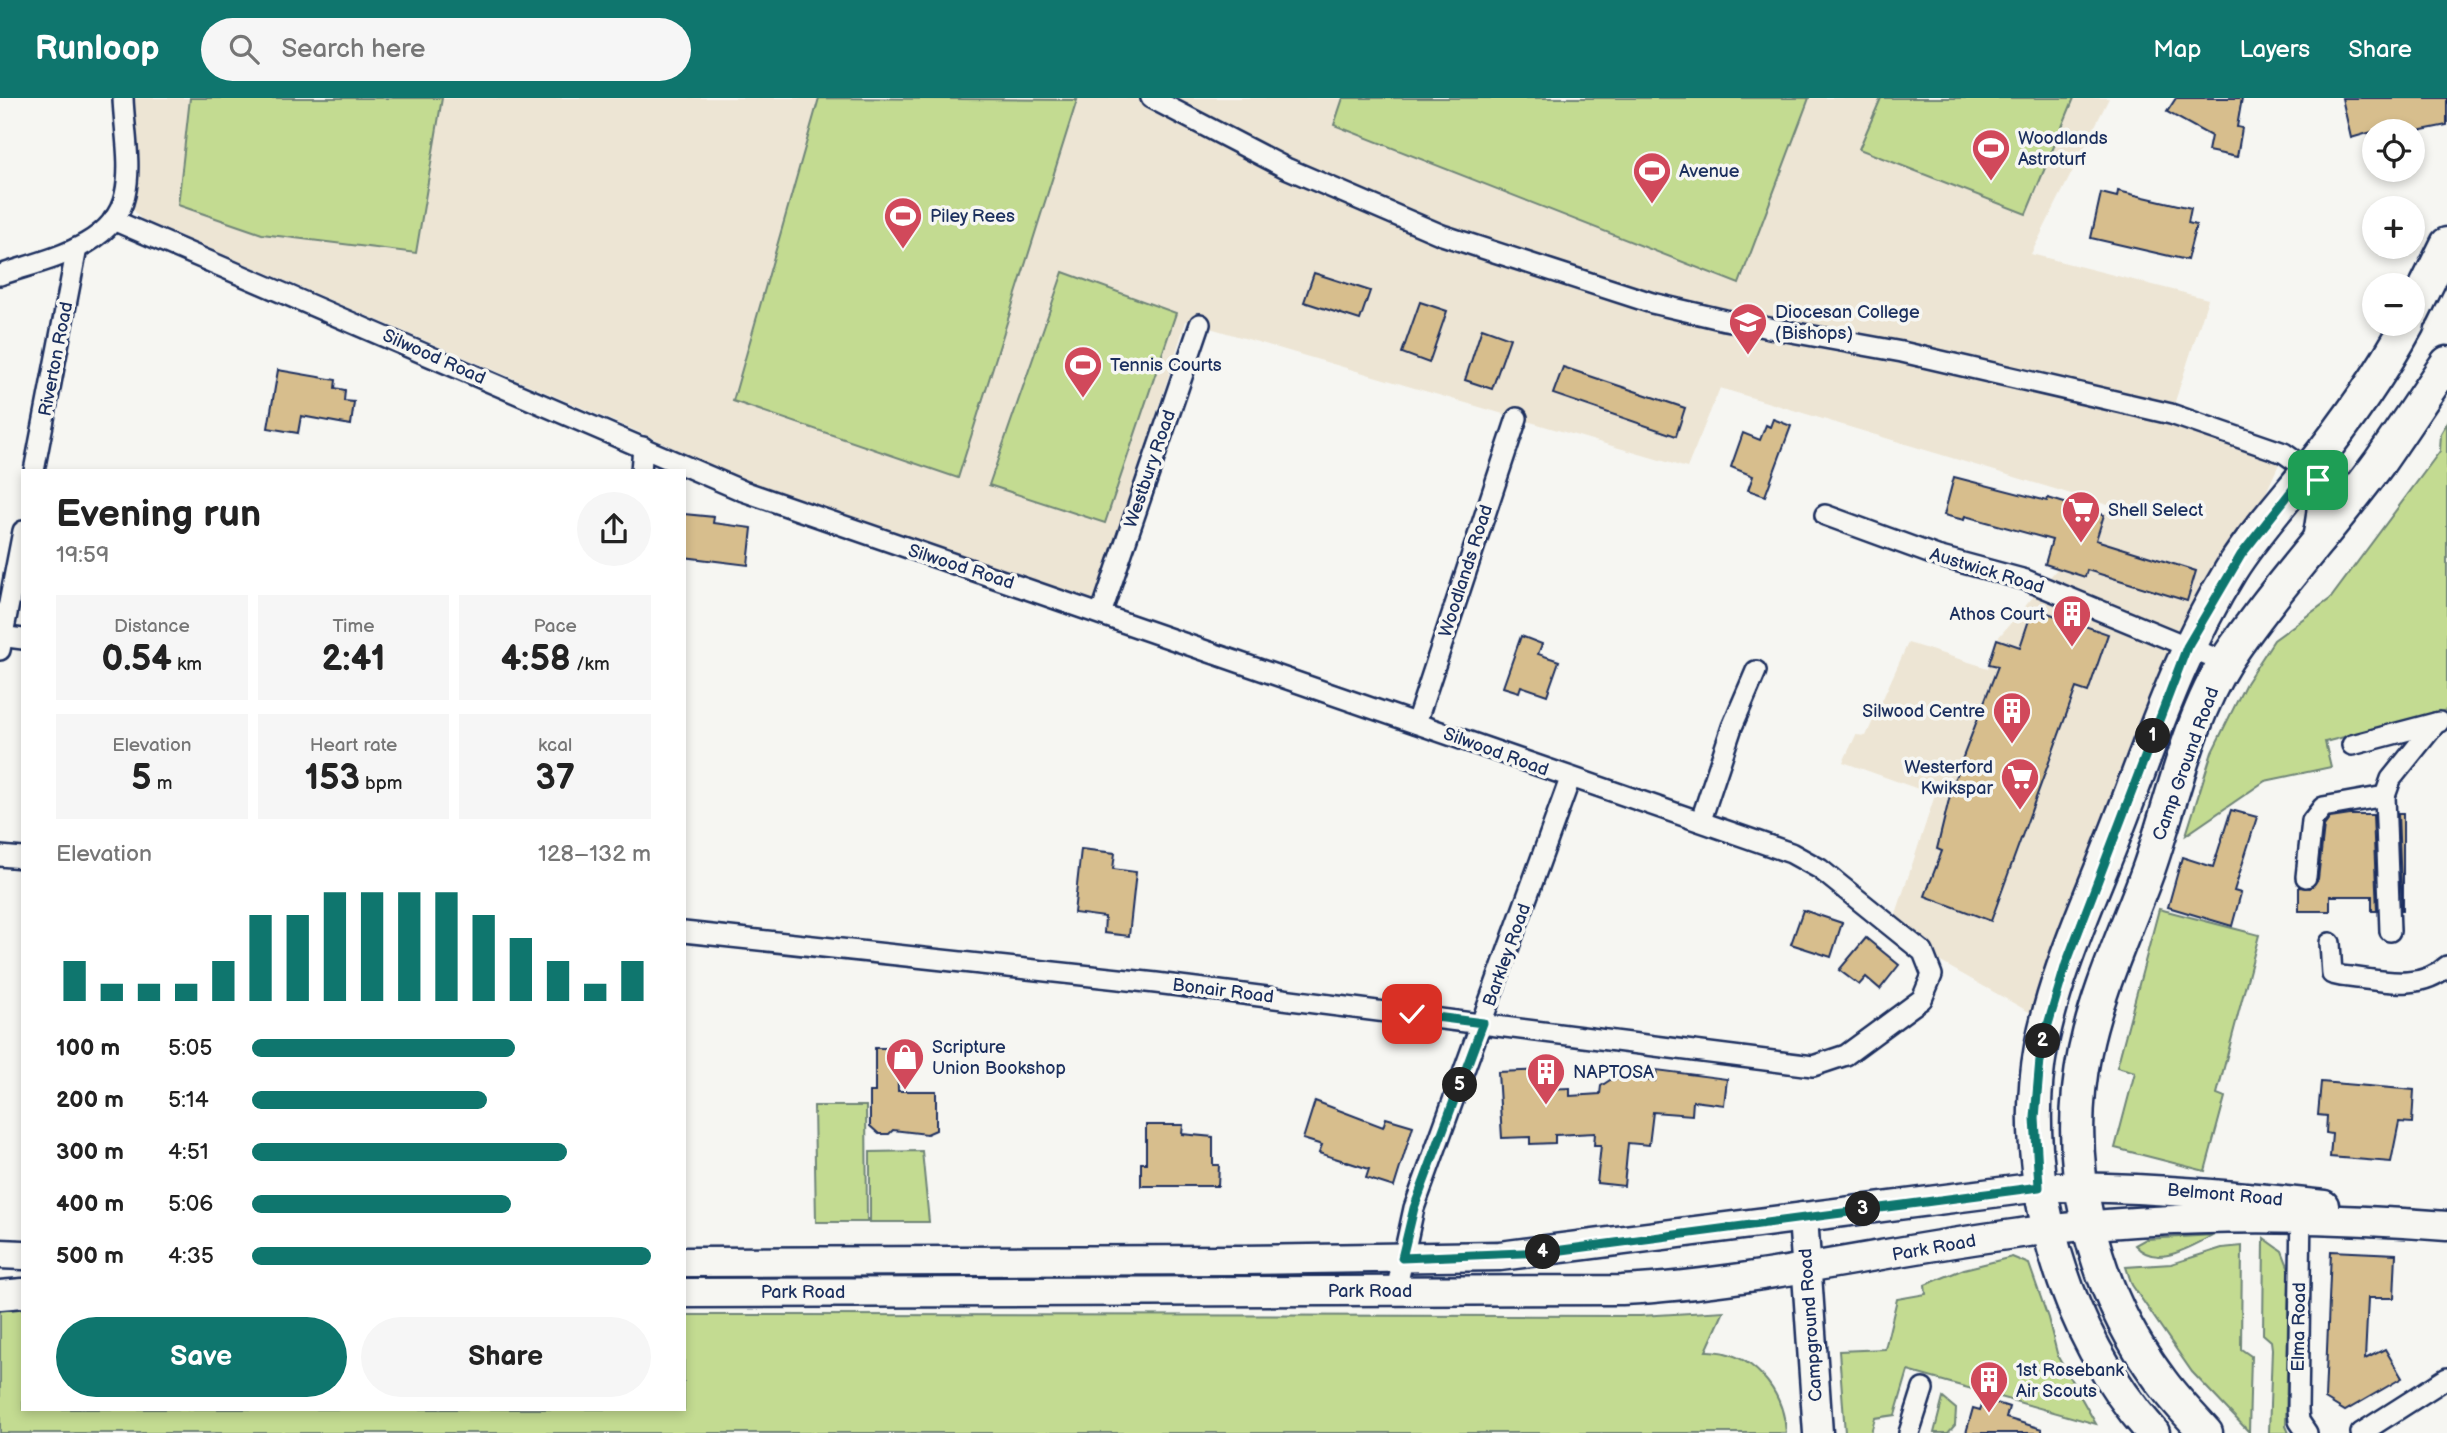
<!DOCTYPE html>
<html lang="en">
<head>
<meta charset="utf-8">
<style>
  :root { --surface:#fff; --page:#f6f6f6; --text:#222; --muted:#767676; --accent:#0f766e }
  body { margin:0; font-family:"Balsamiq Sans",sans-serif; background:var(--page); color:var(--text); height:100vh; display:flex; flex-direction:column; font-size:26px; white-space:nowrap }
  * { box-sizing:border-box; margin:0 }
  p { font-size:23px; color:var(--muted) }
  .icon { flex:none; width:38px; height:38px; fill:none; stroke:currentColor; stroke-width:2; stroke-linecap:round; stroke-linejoin:round }
  .map { position:relative; flex:1; overflow:hidden }
  .side { position:absolute; left:21px; top:371px; width:665px; height:942px; display:flex; flex-direction:column; background:var(--surface); border-radius:0px; box-shadow:0 4px 10px #0003 }
  .side>* { flex:none }
  .tools { position:absolute; left:2362px; top:21px; display:grid; gap:14px }
  .tools a { display:grid; place-items:center; width:63px; height:63px; border-radius:50%; background:var(--surface); box-shadow:0 4px 10px #0003; font-size:35px }
  .pin { position:absolute; display:grid; place-items:center; width:60px; height:60px; color:#fff; margin:-30px; border-radius:14px; box-shadow:0 4px 10px #0006 }
  .km { position:absolute; width:35px; height:35px; margin:-18px; border-radius:50%; background:#222; color:#fff; font-size:19px; line-height:35px; text-align:center }
  .round { display:grid; place-items:center; flex:none; width:74px; height:74px; border-radius:37px; background:var(--page) }
  .overview { display:flex; align-items:center; justify-content:space-between; height:119px; padding:0 35px }
  h1 { font-size:38px; font-weight:600; line-height:52px }
  .metrics { display:grid; grid-template-columns:repeat(3,1fr); gap:10px; height:119px; padding:7px 35px }
  .metrics div { display:grid; align-content:center; border-radius:0px; background:var(--page); text-align:center }
  .metrics b { font-size:35px; font-weight:600 }
  .metrics small { font-size:19px; font-weight:400 }
  .metrics p { font-size:19px }
  .chart { height:196px; padding:14px 35px }
  .chart p { display:flex; justify-content:space-between }
  .chart svg { width:100%; height:126px; margin-top:7px; stroke:var(--accent); stroke-width:6 }
  .button { display:flex; gap:14px; margin-top:auto; padding:14px 35px }
  .button a { flex:1; height:80px; border-radius:42px; background:var(--accent); color:#fff; font-size:28px; font-weight:600; line-height:80px; text-align:center }
  .button a+a { background:var(--page); color:var(--text) }
  ul { padding:0 35px; list-style:none; font-size:23px }
  li { display:grid; grid-template-columns:112px 84px 1fr; align-items:center; height:52px }
  li i { height:18px; border-radius:9px; background:var(--accent) }
  header { display:flex; align-items:center; gap:42px; box-sizing:border-box; height:98px; padding:0 35px; background:var(--accent); color:#fff }
  header strong { font-size:33px }
  nav { display:flex; gap:38px; margin-inline-start:auto; font-size:24px }
  .search { width:490px; height:63px; background:var(--page); display:flex; align-items:center; gap:18px; box-sizing:border-box; padding:0 24px; border-radius:38px; color:var(--muted); font-size:26px }
  .map>svg:first-child { display:block }
  .built { fill:#ede5d4 }
  .green { fill:#c3db91; stroke:#6f8578; stroke-width:2 }
  .building { fill:#d7be8d; stroke:#1b2f5e; stroke-width:2 }
  .lines { fill:none; stroke-linecap:round; stroke-linejoin:round }
  .street-casing { stroke:#1b2f5e; stroke-width:24 }
  .secondary-casing { stroke:#1b2f5e; stroke-width:33 }
  .primary-casing { stroke:#1b2f5e; stroke-width:37 }
  .street { stroke:#f6f6f2; stroke-width:19 }
  .secondary { stroke:#f6f6f2; stroke-width:28 }
  .primary { stroke:#f6f6f2; stroke-width:32 }
  .route-casing { stroke:#fff; stroke-width:14 }
  .route { stroke:#0f766e; stroke-width:9 }
  .labels { text-anchor:middle; dominant-baseline:central; stroke-width:7; stroke-linejoin:round; paint-order:stroke }
  .poi-label { font-size:18px; fill:#1b2f5e; stroke:#f6f6f2; text-anchor:start }
  .street-label { font-size:18px; fill:#1b2f5e; stroke:#f6f6f2 }
</style>
</head>
<body>
<header>
<strong>Runloop</strong>
<div class="search"><svg class="icon" aria-label="search" viewBox="0 0 24 24"><circle cx="10" cy="10" r="6"/><path d="M15 15l6 6"/></svg>Search here</div>
<nav><a>Map</a><a>Layers</a><a>Share</a></nav>
</header>
<div class="map">
<svg width="2447" height="1335" viewBox="0 0 2447 1335">
  <rect width="100%" height="100%" fill="#f6f6f2"/>
  <filter id="ink" filterUnits="userSpaceOnUse"><feTurbulence type="fractalNoise" baseFrequency=".0143" numOctaves="2"/><feDisplacementMap in="SourceGraphic" scale="14" xChannelSelector="R" yChannelSelector="G"/><feConvolveMatrix kernelMatrix="1 2 1 2 8 2 1 2 1" color-interpolation-filters="sRGB"/></filter>
  <g filter="url(#ink)">
    <polygon class="built" points="130,0 2109,0 2031,156 2208,201 2171,316 2284,355 2230,474 2047,924 1923,854 1892,828 1935,697 1843,664 1856,637 1866,638 1908,545 1988,570 1997,541 2111,408 1720,290 1687,370 1186,223 1096,506 757,388 643,336 141,121 133,111"/>
    <g class="green">
      <polygon points="190,0 442,0 416,155 262,136 178,107"/>
      <polygon points="819,0 1077,2 958,380 733,303"/>
      <polygon points="1343,0 1809,0 1739,186 1334,27"/>
      <polygon points="1881,0 2074,0 2026,116 1859,51"/>
      <polygon points="1063,174 1176,215 1105,425 989,387"/>
      <polygon points="2447,325 2447,612 2325,644 2331,669 2265,683 2186,737 2212,654 2246,585 2274,542 2330,501 2440,353 2441,335"/>
      <polygon points="2159,811 2259,837 2217,996 2225,999 2205,1073 2115,1050 2135,974 2117,969"/>
      <polygon points="814,1008 866,1008 867,1124 816,1124"/>
      <polygon points="922,1053 929,1124 870,1124 870,1054"/>
      <path d="M2214 1137C2191 1148 2157 1172 2135 1147L2146 1141Z"/>
      <polygon points="2264,1140 2282,1153 2289,1171 2286,1328 2289,1335 2269,1335 2272,1251 2271,1243 2263,1236"/>
      <polygon points="2242,1148 2241,1251 2251,1258 2249,1334 2192,1274 2132,1187 2126,1169 2171,1166 2222,1150"/>
      <polygon points="2012,1159 2029,1166 2048,1220 2058,1259 2096,1326 1908,1273 1895,1317 1875,1320 1871,1335 1845,1335 1839,1253 1885,1251 1897,1201 1926,1196 1925,1187 1964,1171"/>
      <path d="M17 1208 23 1209V1311H684V1217L1640 1218 1724 1213 1706 1253C1751 1252 1784 1292 1786 1335H0V1212Z"/>
      <polygon points="1943,1300 1956,1311 1955,1327 1948,1335 1934,1335"/>
    </g>
    <g class="building">
      <polygon points="2176,0 2242,0 2237,29 2242,30 2237,59 2208,53 2211,38 2167,14"/>
      <polygon points="2342,0 2447,0 2447,27 2417,33 2375,33 2351,40"/>
      <polygon points="2118,93 2191,110 2188,125 2196,127 2187,162 2091,140 2101,95 2117,99"/>
      <polygon points="1314,175 1370,193 1360,222 1304,204"/>
      <polygon points="1420,204 1447,213 1429,265 1402,255"/>
      <polygon points="1482,230 1510,240 1492,291 1465,282"/>
      <polygon points="1563,269 1685,310 1676,338 1553,296"/>
      <polygon points="278,272 336,282 335,290 345,292 344,303 354,304 351,327 301,318 298,335 268,330"/>
      <polygon points="1773,321 1791,328 1765,398 1748,392 1753,378 1731,369 1743,335 1760,342 1766,327 1770,329"/>
      <polygon points="1954,379 2047,403 2048,400 2104,417 2096,442 2196,473 2187,503 2087,472 2085,479 2045,466 2052,442 1965,418 1964,422 1944,417"/>
      <polygon points="684,416 714,419 713,425 752,430 748,467 684,459"/>
      <polygon points="2033,510 2108,536 2088,594 2076,590 1991,823 1925,798 1942,753 1937,751 1953,685 1998,568 1989,566 1997,541 2020,549"/>
      <polygon points="1521,538 1542,546 1538,556 1559,563 1547,597 1521,588 1519,594 1503,589"/>
      <polygon points="2231,712 2257,719 2234,793 2241,795 2232,828 2168,809 2182,759 2213,769"/>
      <polygon points="2398,716 2403,716 2403,813 2402,813"/>
      <polygon points="2350,717 2373,717 2377,813 2372,813 2372,798 2330,798 2330,813 2299,813 2299,789 2310,790 2318,781 2324,728 2330,720"/>
      <polygon points="1081,751 1115,755 1113,771 1136,774 1129,838 1104,835 1105,819 1074,815"/>
      <polygon points="1803,812 1842,825 1831,859 1791,846"/>
      <polygon points="1866,840 1899,867 1880,891 1866,879 1859,887 1839,872"/>
      <polygon points="875,950 897,950 898,993 936,993 936,1032 927,1036 893,1032 889,1036 879,1036 870,1028 870,994 875,994"/>
      <polygon points="1544,972 1544,991 1570,990 1570,998 1600,996 1601,988 1613,980 1655,983 1657,972 1727,981 1724,1007 1693,1003 1692,1017 1653,1014 1649,1047 1628,1045 1624,1088 1597,1085 1601,1047 1594,1047 1595,1035 1555,1037 1555,1045 1530,1046 1530,1039 1502,1040 1498,974"/>
      <polygon points="2321,984 2414,992 2412,1025 2399,1024 2391,1064 2330,1059 2332,1036 2326,1035 2327,1018 2318,1017"/>
      <polygon points="1315,1003 1383,1029 1386,1020 1413,1028 1394,1089 1366,1080 1369,1071 1319,1055 1322,1047 1303,1041"/>
      <polygon points="1146,1027 1183,1027 1182,1036 1213,1039 1213,1067 1219,1067 1218,1088 1141,1088 1141,1065 1146,1065"/>
      <polygon points="2331,1153 2396,1156 2394,1200 2368,1200 2365,1261 2385,1251 2402,1280 2345,1313 2325,1301"/>
      <polygon points="1984,1301 2009,1309 2006,1320 2042,1331 2042,1335 1966,1335 1973,1310 1980,1312"/>
    </g>
    <g class="lines">
      <g class="street-casing">
        <g id="street">
          <polyline points="1151,0 1286,70 1442,137 1652,205 1725,222 1902,254 2171,316 2284,355 2308,372"/>
          <polyline points="113,122 743,393 1791,755 1820,771 1923,854 1932,877 1922,901 1846,957 1813,968 1156,885 684,834"/>
          <path d="M0 177C43 162 114 150 125 97 132 67 124 30 123 0"/>
          <polyline points="34,373 77,150"/>
          <polyline points="641,373 643,349"/>
          <polyline points="1825,417 1937,458 2026,482 2225,564"/>
          <polyline points="1101,516 1200,226"/>
          <polyline points="0,538 23,541"/>
          <polyline points="0,552 23,433"/>
          <polyline points="1416,625 1517,320"/>
          <polyline points="2352,647 2439,624"/>
          <polyline points="1701,722 1732,629 1756,573"/>
          <polyline points="0,758 23,760"/>
          <polyline points="2306,779 2312,723 2323,709 2385,698"/>
          <polyline points="2390,833 2385,698 2391,681 2436,625"/>
          <path d="M2330 845 2332 876 2341 878C2375 881 2419 895 2447 868"/>
          <polyline points="2301,1111 2298,1312 2299,1323 2307,1335"/>
          <polyline points="1396,1193 1414,1110 1570,681"/>
          <polyline points="1909,1335 1923,1291"/>
          <polyline points="2361,1335 2447,1280"/>
        </g>
      </g>
      <g class="secondary-casing">
        <g id="secondary">
          <polyline points="1803,1119 1818,1335"/>
          <polyline points="0,1156 23,1157"/>
          <path d="M684 1164 1242 1162 1500 1158 2039 1089C2134 1088 2229 1096 2324 1107"/>
          <path d="M684 1195 1622 1192C1755 1185 1883 1153 2014 1136 2154 1117 2307 1117 2447 1128"/>
          <polyline points="0,1197 23,1195"/>
        </g>
      </g>
      <g class="primary-casing">
        <g id="primary">
          <polyline points="2413,215 2447,146"/>
          <path d="M2308 372C2330 392 2324 415 2319 441"/>
          <path d="M2153 1335C2065 1238 2017 1079 2041 949 2056 871 2093 795 2121 721 2154 635 2182 551 2231 472 2253 437 2281 406 2307 374 2344 328 2380 278 2408 226"/>
          <path d="M2206 1335C2190 1317 2173 1300 2159 1280 2091 1189 2062 1065 2085 953 2098 890 2127 831 2149 770 2172 704 2189 620 2227 561 2273 492 2330 432 2379 365 2402 332 2424 298 2447 265"/>
        </g>
      </g>
      <use href="#street" class="street"/>
      <use href="#secondary" class="secondary"/>
      <use href="#primary" class="primary"/>
    </g>
  </g>
  <g class="lines" filter="url(#ink)">
    <g class="route-casing">
      <polyline id="route" points="1412,916 1483,925 1414,1110 1402,1160 1547,1154 2039,1089 2035,1020 2041,950 2066,866 2187,549 2241,457 2308,372 2318,382"/>
    </g>
    <use href="#route" class="route"/>
  </g>
  <defs>
    <g id="stadium-pin" transform="scale(2.0125)"><path d="M0 17L-7.5 6A9.5 9.5 0 1 1 7.5 6Z" fill="#d1495b" stroke="#f6f6f2"/><path d="M0-5a6.5 5 0 1 0 0 10a6.5 5 0 1 0 0-10ZM-3.5-1.8h7v3.6h-7Z" fill="#fff"/></g>
    <g id="school-pin" transform="scale(2.0125)"><path d="M0 17L-7.5 6A9.5 9.5 0 1 1 7.5 6Z" fill="#d1495b" stroke="#f6f6f2"/><path d="M0-5L7-2L0 1L-7-2ZM-4 1L0 2.5L4 1V4Q0 6-4 4Z" fill="#fff"/></g>
    <g id="supermarket-pin" transform="scale(2.0125)"><path d="M0 17L-7.5 6A9.5 9.5 0 1 1 7.5 6Z" fill="#d1495b" stroke="#f6f6f2"/><path d="M-6-5.5h2.5l.6 2H6L4.5 2H-2.5L-4.4-4H-6ZM-1.5 3.2a1.3 1.3 0 1 0 .1 0ZM3 3.2a1.3 1.3 0 1 0 .1 0Z" fill="#fff"/></g>
    <g id="building-pin" transform="scale(2.0125)"><path d="M0 17L-7.5 6A9.5 9.5 0 1 1 7.5 6Z" fill="#d1495b" stroke="#f6f6f2"/><path d="M-4-6H4V6H1V3H-1V6H-4ZM-2.5-4.3h1.7v1.8h-1.7ZM.8-4.3h1.7v1.8H.8ZM-2.5-1h1.7V.8h-1.7ZM.8-1h1.7V.8H.8Z" fill="#fff"/></g>
    <g id="shop-pin" transform="scale(2.0125)"><path d="M0 17L-7.5 6A9.5 9.5 0 1 1 7.5 6Z" fill="#d1495b" stroke="#f6f6f2"/><path d="M-5-2.5h2.3a2.7 3.5 0 0 1 5.4 0H5L5.5 6h-11ZM-1.5-2.5h3a1.5 2.3 0 0 0-3 0Z" fill="#fff"/></g>
  </defs>
  <g fill-rule="evenodd">
    <use href="#stadium-pin" x="1991" y="50"/>
    <use href="#stadium-pin" x="1652" y="73"/>
    <use href="#stadium-pin" x="903" y="118"/>
    <use href="#school-pin" x="1748" y="224"/>
    <use href="#stadium-pin" x="1083" y="267"/>
    <use href="#supermarket-pin" x="2081" y="412"/>
    <use href="#building-pin" x="2072" y="516"/>
    <use href="#building-pin" x="2012" y="613"/>
    <use href="#supermarket-pin" x="2020" y="679"/>
    <use href="#shop-pin" x="905" y="959"/>
    <use href="#building-pin" x="1546" y="974"/>
    <use href="#building-pin" x="1989" y="1282"/>
  </g>
  <g class="labels">
    <g class="poi-label">
      <text x="2018" y="40">Woodlands<tspan x="2018" dy="21">Astroturf</tspan></text>
      <text x="1679" y="73">Avenue</text>
      <text x="930" y="118">Piley Rees</text>
      <text x="1775" y="214">Diocesan College<tspan x="1775" dy="21">(Bishops)</tspan></text>
      <text x="1110" y="267">Tennis Courts</text>
      <text x="2108" y="412">Shell Select</text>
      <text x="2045" y="516" text-anchor="end">Athos Court</text>
      <text x="1985" y="613" text-anchor="end">Silwood Centre</text>
      <text x="1993" y="669" text-anchor="end">Westerford<tspan x="1993" dy="21">Kwikspar</tspan></text>
      <text x="932" y="949">Scripture<tspan x="932" dy="21">Union Bookshop</tspan></text>
      <text x="1573" y="974">NAPTOSA</text>
      <text x="2016" y="1272">1st Rosebank<tspan x="2016" dy="21">Air Scouts</tspan></text>
    </g>
    <g class="street-label">
      <text transform="translate(434 259) rotate(24)">Silwood Road</text>
      <text transform="translate(56 261) rotate(-79)">Riverton Road</text>
      <text transform="translate(1150 371) rotate(-71)">Westbury Road</text>
      <text transform="translate(961 469) rotate(18)">Silwood Road</text>
      <text transform="translate(1466 473) rotate(-72)">Woodlands Road</text>
      <text transform="translate(1987 473) rotate(17)">Austwick Road</text>
      <text transform="translate(1496 654) rotate(20)">Silwood Road</text>
      <text transform="translate(2186 666) rotate(-70)">Camp Ground Road</text>
      <text transform="translate(1507 857) rotate(-70)">Barkley Road</text>
      <text transform="translate(1223 893) rotate(7)">Bonair Road</text>
      <text transform="translate(2225 1097) rotate(5)">Belmont Road</text>
      <text transform="translate(1934 1150) rotate(-10)">Park Road</text>
      <text x="1370" y="1193">Park Road</text>
      <text x="803" y="1194">Park Road</text>
      <text transform="translate(1811 1227) rotate(-94)">Campground Road</text>
      <text transform="translate(2299 1229) rotate(-89)">Elma Road</text>
    </g>
  </g>
</svg>
<div class="tools">
<a><svg class="icon" aria-label="locate" viewBox="0 0 24 24"><circle cx="12" cy="12" r="6"/><path d="M12 2v4M12 18v4M2 12h4M18 12h4"/></svg></a>
<a>+</a>
<a>−</a>
</div>
<div class="pin" style="left:2318px;top:382px;background:#1e9e55"><svg class="icon" aria-label="arrive" viewBox="0 0 24 24"><path d="M6 21V4h12l-3 4 3 4H6"/></svg></div>
<div class="pin" style="left:1412px;top:916px;background:#d93025"><svg class="icon" aria-label="check" viewBox="0 0 24 24"><path d="M5 12l5 5 9-10"/></svg></div>
<b class="km" style="left:2153px;top:638px">1</b>
<b class="km" style="left:2043px;top:943px">2</b>
<b class="km" style="left:1863px;top:1111px">3</b>
<b class="km" style="left:1543px;top:1154px">4</b>
<b class="km" style="left:1460px;top:987px">5</b>
<section class="side">
<div class="overview"><div><h1>Evening run</h1><p>19:59</p></div><a class="round"><svg class="icon" aria-label="share" viewBox="0 0 24 24"><path d="M12 15V3M7 8l5-5 5 5M5 13v7h14v-7"/></svg></a></div>
<div class="metrics">
<div><p>Distance</p><b>0.54<small> km</small></b></div>
<div><p>Time</p><b>2:41</b></div>
<div><p>Pace</p><b>4:58<small> /km</small></b></div>
</div>
<div class="metrics">
<div><p>Elevation</p><b>5<small> m</small></b></div>
<div><p>Heart rate</p><b>153<small> bpm</small></b></div>
<div><p>kcal</p><b>37</b></div>
</div>
<div class="chart"><p><span>Elevation</span>128–132 m</p>
<svg viewBox="0 0 160 44" preserveAspectRatio="none"><path d="M5 44V30M15 44V38M25 44V38M35 44V38M45 44V30M55 44V14M65 44V14M75 44V6M85 44V6M95 44V6M105 44V6M115 44V14M125 44V22M135 44V30M145 44V38M155 44V30"/></svg>
</div>
<ul>
<li><b>100 m</b>5:05<i style="width:66%"></i></li>
<li><b>200 m</b>5:14<i style="width:59%"></i></li>
<li><b>300 m</b>4:51<i style="width:79%"></i></li>
<li><b>400 m</b>5:06<i style="width:65%"></i></li>
<li><b>500 m</b>4:35<i style="width:100%"></i></li>
</ul>
<div class="button"><a>Save</a><a>Share</a></div>
</section>
</div>
</body>
</html>
